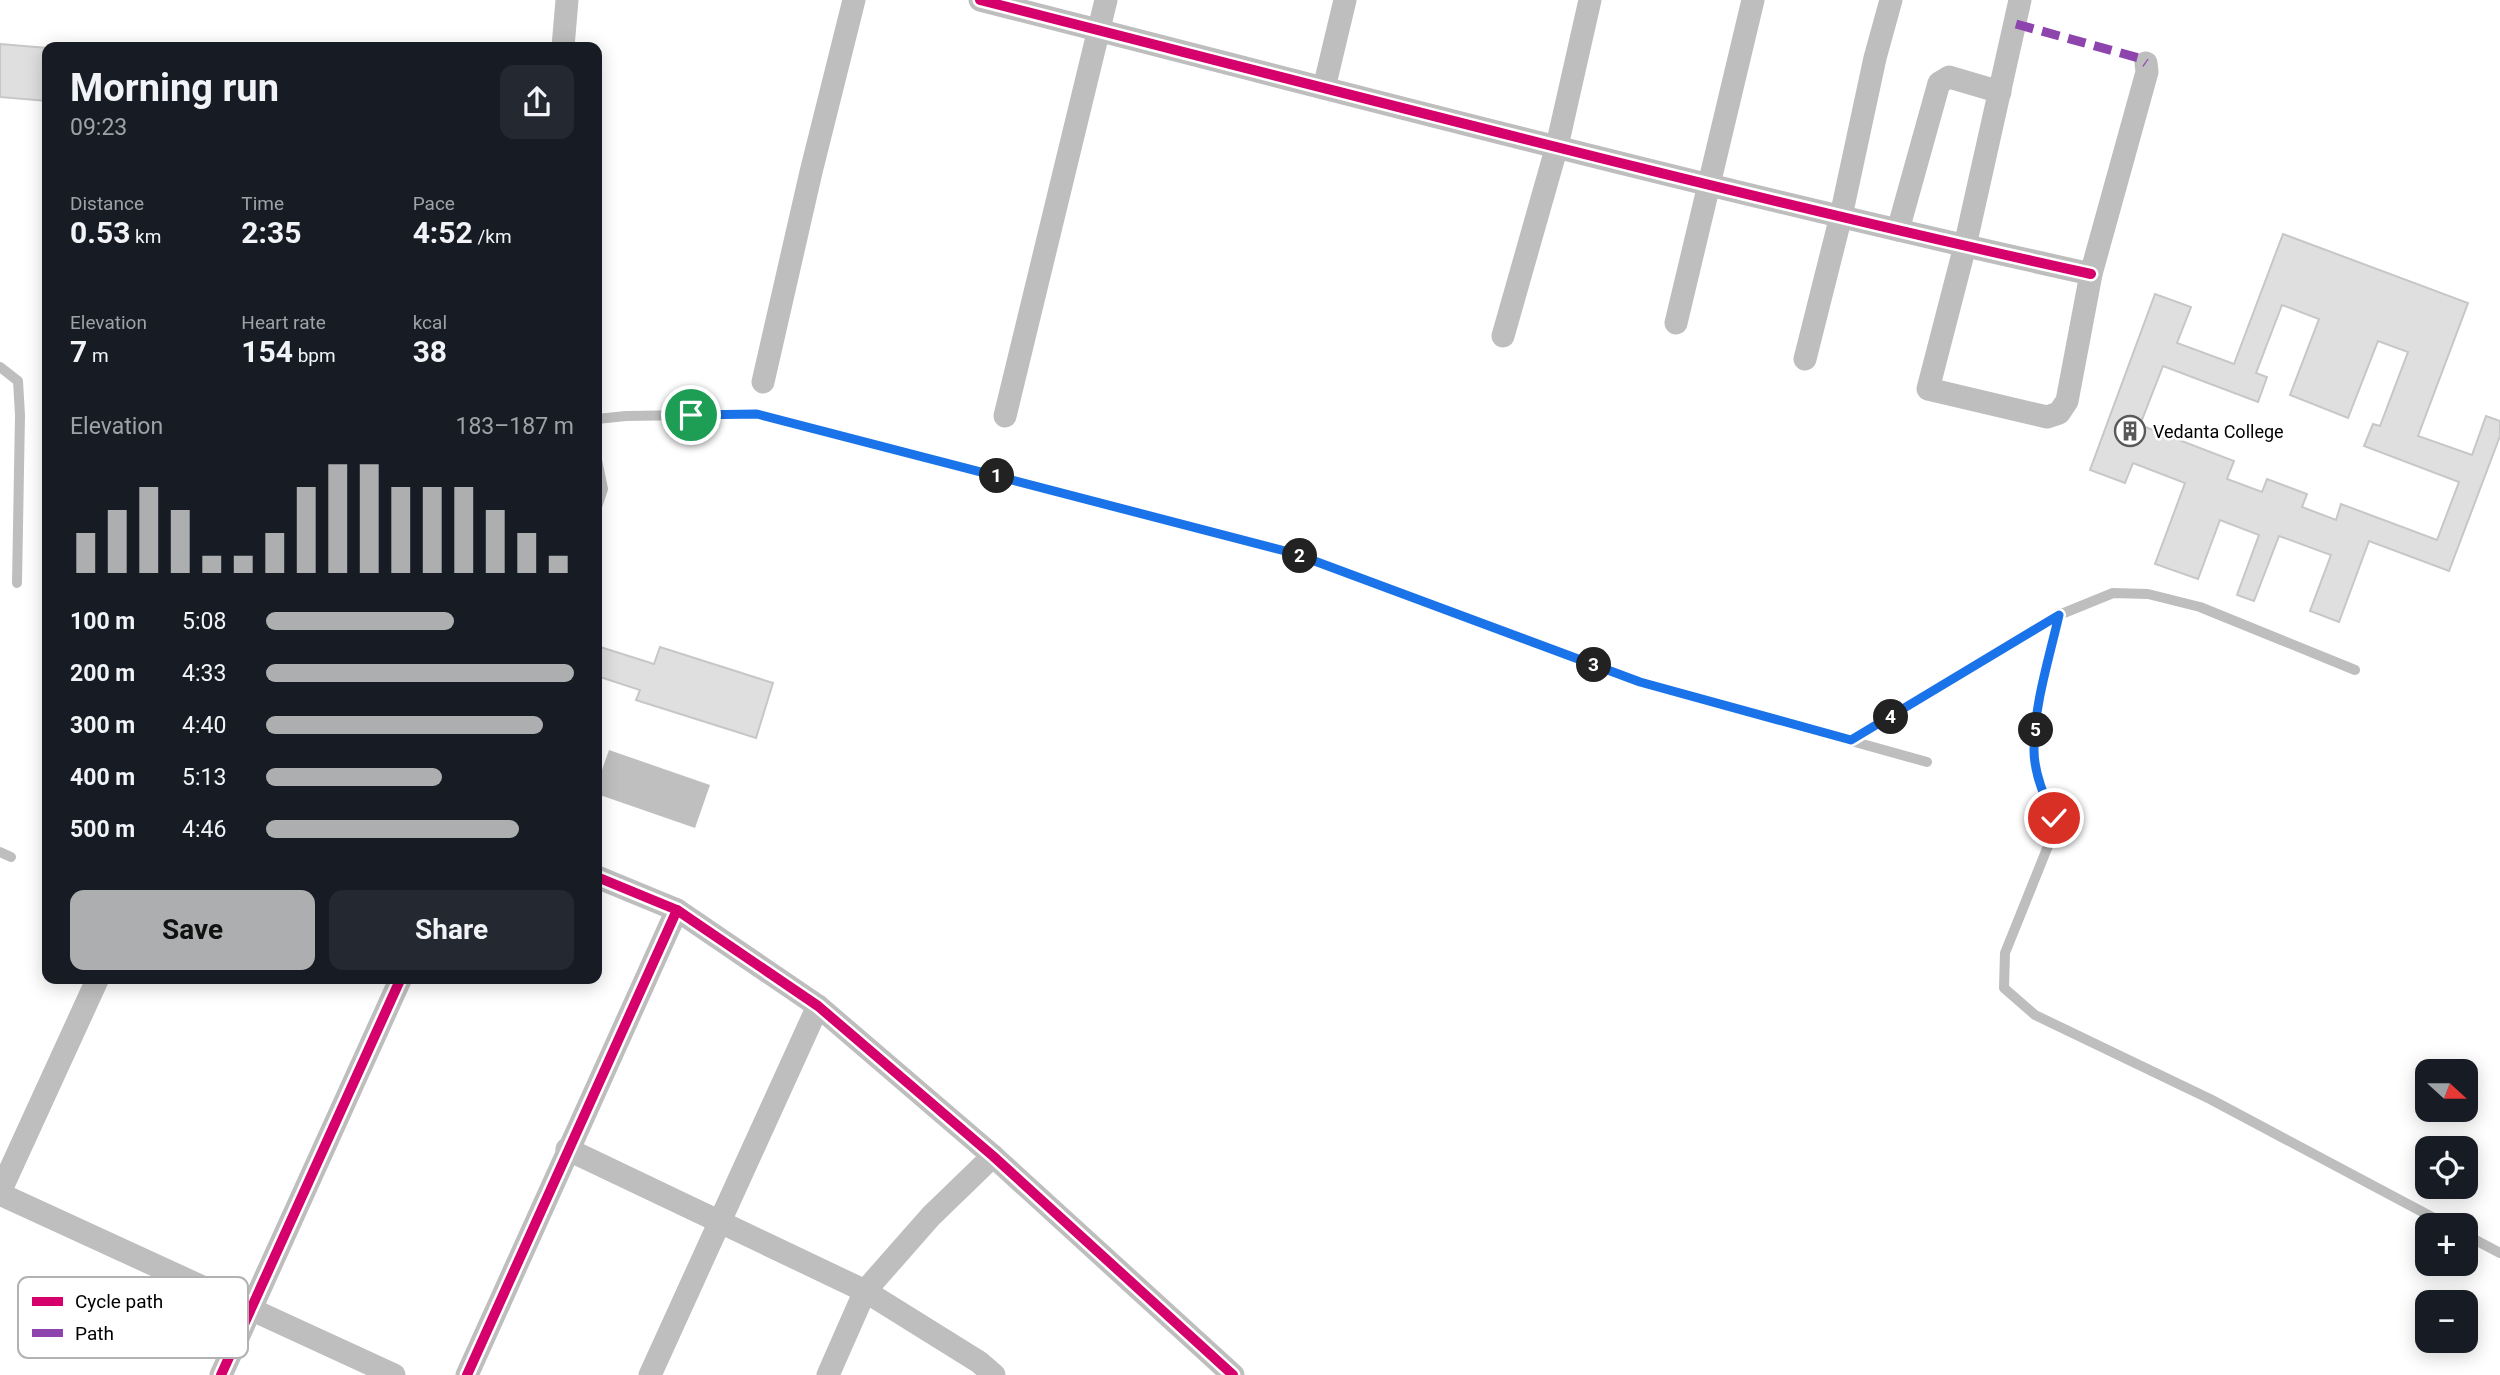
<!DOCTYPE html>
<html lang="en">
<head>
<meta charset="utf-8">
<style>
  :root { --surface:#171b24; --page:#242831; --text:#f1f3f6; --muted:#9ea1a6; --accent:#adaeaf }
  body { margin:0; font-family:Roboto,sans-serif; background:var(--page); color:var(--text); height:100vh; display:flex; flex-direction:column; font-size:26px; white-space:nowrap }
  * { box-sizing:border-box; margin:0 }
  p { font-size:23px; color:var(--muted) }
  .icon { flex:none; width:38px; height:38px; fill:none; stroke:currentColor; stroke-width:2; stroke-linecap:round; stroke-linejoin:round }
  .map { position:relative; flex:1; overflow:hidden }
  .details { position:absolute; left:42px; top:42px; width:560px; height:942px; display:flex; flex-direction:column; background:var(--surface); border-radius:14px; box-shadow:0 4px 18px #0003 }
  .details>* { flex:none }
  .needle { width:46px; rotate:111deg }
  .fabs { position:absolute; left:2415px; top:1059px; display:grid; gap:14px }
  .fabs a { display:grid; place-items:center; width:63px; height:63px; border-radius:14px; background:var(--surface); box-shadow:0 4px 18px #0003; font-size:35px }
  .pin { position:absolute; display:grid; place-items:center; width:60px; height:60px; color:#fff; margin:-30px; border:4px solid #fff; border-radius:50%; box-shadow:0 2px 7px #0007 }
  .km { position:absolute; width:35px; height:35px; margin:-18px; border-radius:50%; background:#222; color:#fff; font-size:19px; line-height:35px; text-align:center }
  .round { display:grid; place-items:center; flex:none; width:74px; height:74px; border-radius:14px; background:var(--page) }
  .head { display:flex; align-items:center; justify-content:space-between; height:119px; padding:0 28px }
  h1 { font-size:38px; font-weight:700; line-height:52px }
  .metrics { display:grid; grid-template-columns:repeat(3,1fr); gap:10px; height:119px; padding:7px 28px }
  .metrics div { display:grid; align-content:center }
  .metrics b { font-size:30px; font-weight:700 }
  .metrics small { font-size:19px; font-weight:400 }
  .metrics p { font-size:19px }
  .chart { height:196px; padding:14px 28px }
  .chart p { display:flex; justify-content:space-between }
  .chart svg { width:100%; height:126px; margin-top:7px; stroke:var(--accent); stroke-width:6 }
  .action { display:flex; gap:14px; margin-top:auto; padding:14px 28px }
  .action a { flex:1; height:80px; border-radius:14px; background:var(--accent); color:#111; font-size:28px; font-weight:700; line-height:80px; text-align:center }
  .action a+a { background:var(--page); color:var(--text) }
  ul { padding:0 28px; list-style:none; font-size:23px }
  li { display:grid; grid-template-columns:112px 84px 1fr; align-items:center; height:52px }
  li i { height:18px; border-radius:9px; background:var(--accent) }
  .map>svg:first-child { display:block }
  .water { fill:#bfbfbf }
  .building { fill:#dfdfdf; stroke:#c7c7c7; stroke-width:2; fill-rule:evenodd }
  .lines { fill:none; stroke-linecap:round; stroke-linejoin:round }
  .lane { stroke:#bebebe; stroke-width:10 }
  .street { stroke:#bebebe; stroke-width:23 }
  .quiet { stroke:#8e44ad; stroke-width:9; stroke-dasharray:18 9; stroke-linecap:butt }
  .cycleway-casing { stroke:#fff; stroke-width:15 }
  .cycleway { stroke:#d6006c; stroke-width:10 }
  .route-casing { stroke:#fff; stroke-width:14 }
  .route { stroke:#1a73e8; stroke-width:9 }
  .labels { text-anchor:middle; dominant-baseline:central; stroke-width:5; stroke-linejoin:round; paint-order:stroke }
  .poi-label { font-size:18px; fill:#000; stroke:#fff; text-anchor:start }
  .key { fill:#fff; stroke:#b2b2b2; stroke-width:2 }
  .key-label { font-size:19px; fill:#000 }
</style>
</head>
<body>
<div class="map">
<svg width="2500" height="1375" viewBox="0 0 2500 1375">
  <rect width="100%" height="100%" fill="#fff"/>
  <polygon class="water" points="609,750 710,785 695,828 597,794 597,784"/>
  <g class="building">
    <polygon points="0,44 47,48 47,101 0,97"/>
    <path d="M2283 234 2468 303 2418 436 2472 455 2486 416 2500 421V436L2449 571 2369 541 2339 622 2310 611 2331 555 2279 536 2254 601 2237 595 2259 535 2220 520 2198 579 2155 564 2185 483 2133 463 2125 483 2090 470 2155 294 2191 307 2177 343 2234 364ZM2282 305 2319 319 2290 395 2348 418 2378 341 2408 352 2380 426 2373 424 2364 446 2459 482 2437 540 2341 504 2336 520 2302 507 2307 494 2267 479 2262 492 2227 479 2234 461 2140 425 2163 366 2258 402 2267 377 2256 373Z"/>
    <polygon points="597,646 654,664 660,647 773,683 756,738 636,700 640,690 597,676"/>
  </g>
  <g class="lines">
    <g class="lane">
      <polyline points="0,367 18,381 20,415 17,583"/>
      <polyline points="597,419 626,416 756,414 1293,553 1640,682 1927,762"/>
      <polyline points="597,460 603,489 597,507"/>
      <polyline points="2059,615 2038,708 2034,753 2042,793 2054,818 2050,841 2005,953 2004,988 2035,1015 2210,1099 2447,1225"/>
      <polyline points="1851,740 2059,615 2113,593 2148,594 2200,607 2355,670"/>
      <polyline points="0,852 11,857"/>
      <polyline points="2466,1235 2500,1253"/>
    </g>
    <g class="street">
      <path d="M980 0C1349 94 1719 192 2091 274"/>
      <polyline points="2020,0 1965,246 1928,389 2047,417 2059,413 2067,401 2091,274 2147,72 2146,63"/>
      <polyline points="563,47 567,0"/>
      <polyline points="1324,88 1345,0"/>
      <polyline points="1898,230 1939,83 1949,77 2000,92"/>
      <polyline points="1676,323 1753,0"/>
      <polyline points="1503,336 1557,146 1590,0"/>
      <polyline points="1805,359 1841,216 1875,58 1891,0"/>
      <polyline points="763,382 811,172 854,0"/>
      <polyline points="1005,416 1106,0"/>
      <polyline points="597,877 677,910 818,1006 993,1156 1233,1375"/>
      <polyline points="567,1149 865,1291 979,1362 994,1375"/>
      <polyline points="0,1192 98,978"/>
      <polyline points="0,1194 394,1375"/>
      <polyline points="221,1375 401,978"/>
      <polyline points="467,1375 677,910"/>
      <polyline points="650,1375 818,1006"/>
      <polyline points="828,1375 865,1291 931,1216 993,1156"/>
    </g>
    <polyline class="quiet" points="2016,24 2139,58 2146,63"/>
    <g class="cycleway-casing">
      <g id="cycleway">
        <path d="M980 0C1349 94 1719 192 2091 274"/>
        <polyline points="597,877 677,910 818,1006 993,1156 1233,1375"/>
        <polyline points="221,1375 401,978"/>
        <polyline points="467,1375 677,910"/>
      </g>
    </g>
    <use href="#cycleway" class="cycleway"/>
  </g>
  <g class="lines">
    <g class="route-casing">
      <path id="route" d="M691 415 757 414 1293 553 1640 682 1851 740 2059 615C2049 659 2034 705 2034 750 2034 774 2045 798 2054 818"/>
    </g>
    <use href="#route" class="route"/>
  </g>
  <defs>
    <g id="building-ring" transform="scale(1.575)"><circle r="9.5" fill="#fff" stroke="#595959" stroke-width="1.5"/><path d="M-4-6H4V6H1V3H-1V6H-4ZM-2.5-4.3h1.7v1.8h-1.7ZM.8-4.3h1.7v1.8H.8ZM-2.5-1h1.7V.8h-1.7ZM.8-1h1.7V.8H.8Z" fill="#595959"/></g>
  </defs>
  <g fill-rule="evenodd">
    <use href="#building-ring" x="2130" y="431"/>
  </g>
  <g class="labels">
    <g class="poi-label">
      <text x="2153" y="431">Vedanta College</text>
    </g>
  </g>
  <rect x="18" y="1277" width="230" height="81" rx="10" class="key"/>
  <rect x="32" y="1297" width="31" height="9" fill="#d6006c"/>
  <rect x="32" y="1329" width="31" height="8" fill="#8e44ad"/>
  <g class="key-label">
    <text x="75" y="1308">Cycle path</text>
    <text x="75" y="1340">Path</text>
  </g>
</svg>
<div class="fabs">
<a><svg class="needle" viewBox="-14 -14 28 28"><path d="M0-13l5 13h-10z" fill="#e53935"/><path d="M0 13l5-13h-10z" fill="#9ea1a6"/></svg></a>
<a><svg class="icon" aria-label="locate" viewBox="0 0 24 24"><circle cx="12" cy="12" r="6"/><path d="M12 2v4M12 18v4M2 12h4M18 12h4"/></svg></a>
<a>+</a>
<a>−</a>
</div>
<div class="pin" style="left:691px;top:415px;background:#1e9e55"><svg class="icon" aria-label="arrive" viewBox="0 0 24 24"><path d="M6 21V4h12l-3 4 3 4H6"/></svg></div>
<div class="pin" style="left:2054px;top:818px;background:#d93025"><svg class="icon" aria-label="check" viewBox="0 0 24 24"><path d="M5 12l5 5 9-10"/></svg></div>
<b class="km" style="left:997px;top:476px">1</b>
<b class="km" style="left:1300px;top:556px">2</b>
<b class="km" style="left:1594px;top:665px">3</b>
<b class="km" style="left:1891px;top:717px">4</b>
<b class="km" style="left:2036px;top:730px">5</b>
<section class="details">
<div class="head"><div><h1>Morning run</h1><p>09:23</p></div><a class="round"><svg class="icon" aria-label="share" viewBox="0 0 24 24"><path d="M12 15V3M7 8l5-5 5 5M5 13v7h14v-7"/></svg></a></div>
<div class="metrics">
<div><p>Distance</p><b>0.53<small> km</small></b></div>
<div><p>Time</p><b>2:35</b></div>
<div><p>Pace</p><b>4:52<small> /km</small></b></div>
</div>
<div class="metrics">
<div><p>Elevation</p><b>7<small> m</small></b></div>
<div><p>Heart rate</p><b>154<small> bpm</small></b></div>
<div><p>kcal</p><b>38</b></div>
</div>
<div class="chart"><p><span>Elevation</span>183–187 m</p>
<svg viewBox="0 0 160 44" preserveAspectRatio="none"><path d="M5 44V30M15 44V22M25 44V14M35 44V22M45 44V38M55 44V38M65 44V30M75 44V14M85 44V6M95 44V6M105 44V14M115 44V14M125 44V14M135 44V22M145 44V30M155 44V38"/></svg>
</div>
<ul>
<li><b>100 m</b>5:08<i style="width:61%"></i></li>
<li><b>200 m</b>4:33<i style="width:100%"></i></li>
<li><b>300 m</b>4:40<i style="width:90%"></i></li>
<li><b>400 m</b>5:13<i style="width:57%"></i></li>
<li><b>500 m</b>4:46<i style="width:82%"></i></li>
</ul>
<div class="action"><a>Save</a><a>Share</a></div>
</section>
</div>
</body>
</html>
